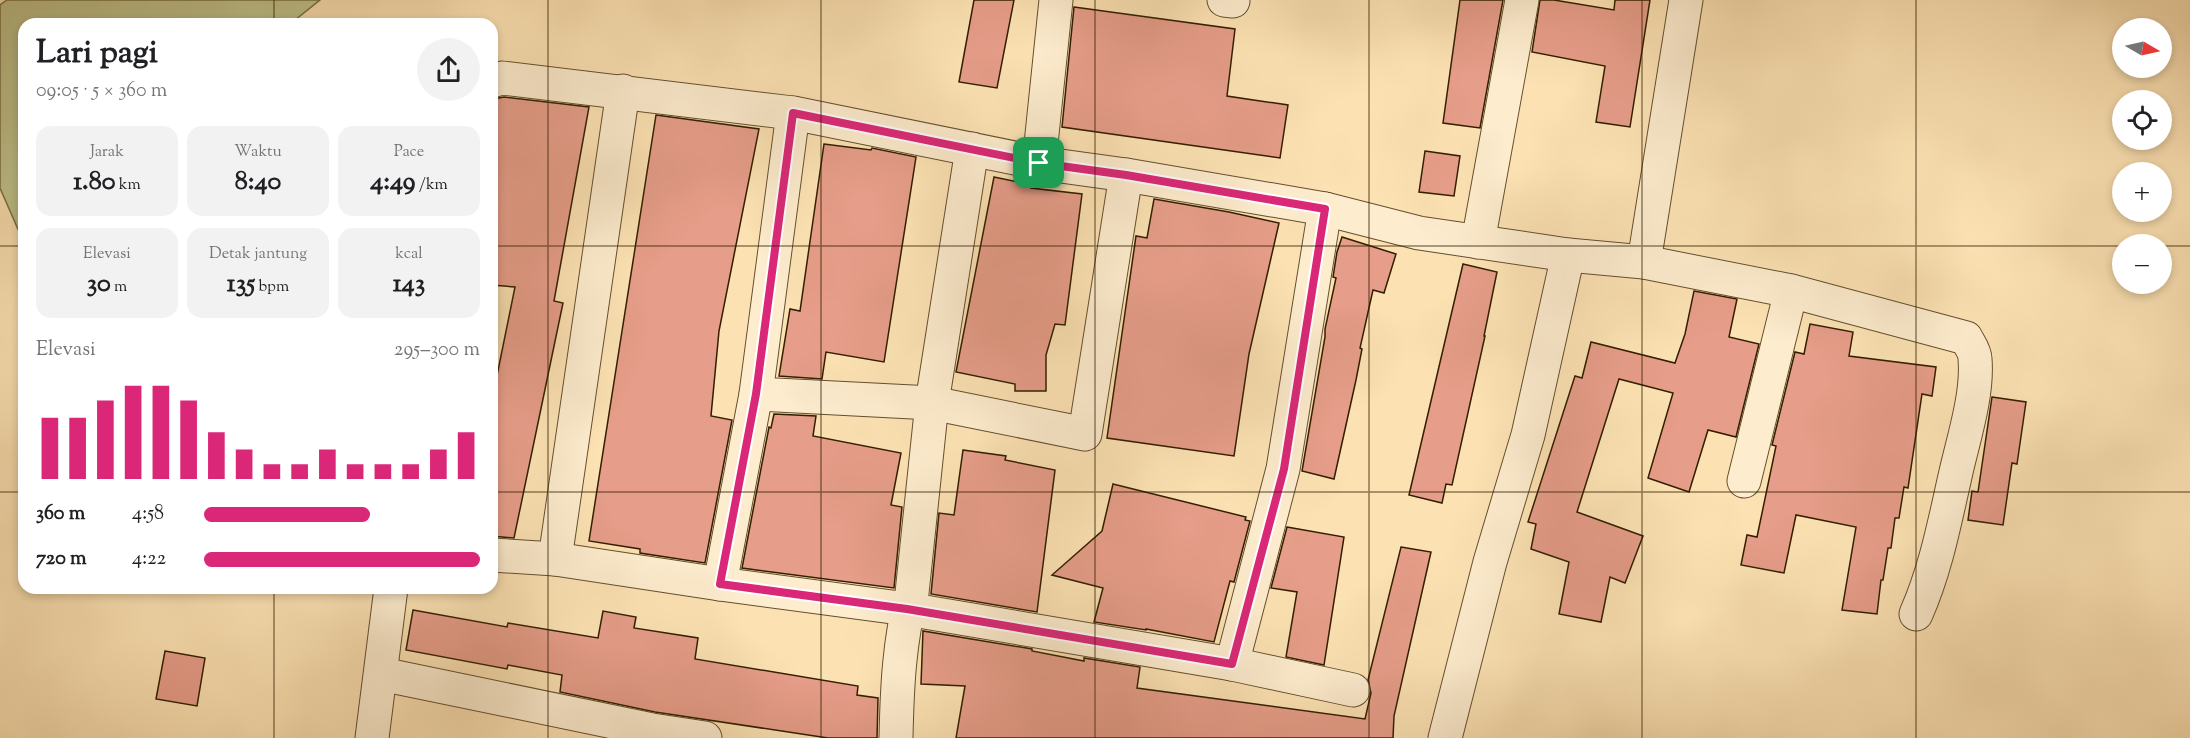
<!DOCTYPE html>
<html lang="id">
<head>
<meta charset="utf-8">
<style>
  :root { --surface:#fff; --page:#f2f2f2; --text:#202124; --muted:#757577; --accent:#db2777 }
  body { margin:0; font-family:"Sorts Mill Goudy",serif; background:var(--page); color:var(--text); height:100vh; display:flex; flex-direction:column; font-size:22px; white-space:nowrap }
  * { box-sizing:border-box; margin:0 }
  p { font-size:20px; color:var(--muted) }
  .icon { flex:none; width:33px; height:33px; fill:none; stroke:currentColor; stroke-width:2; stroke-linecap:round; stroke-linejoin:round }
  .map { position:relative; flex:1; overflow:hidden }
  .drawer { position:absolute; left:18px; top:18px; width:480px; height:576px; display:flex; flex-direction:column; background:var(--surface); border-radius:18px; box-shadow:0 3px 9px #0003 }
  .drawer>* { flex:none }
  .needle { width:39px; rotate:99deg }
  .controls { position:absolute; left:2112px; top:18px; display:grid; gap:12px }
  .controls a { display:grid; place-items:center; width:60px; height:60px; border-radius:50%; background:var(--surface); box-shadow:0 3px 9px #0003; font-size:30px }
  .pin { position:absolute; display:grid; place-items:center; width:51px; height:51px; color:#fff; margin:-26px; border-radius:12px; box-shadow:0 3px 9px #0006 }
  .round { display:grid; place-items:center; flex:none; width:63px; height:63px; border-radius:32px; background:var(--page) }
  .overview { display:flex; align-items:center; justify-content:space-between; height:102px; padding:0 18px }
  h1 { font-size:33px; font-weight:700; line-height:45px }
  .metrics { display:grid; grid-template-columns:repeat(3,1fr); gap:9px; height:102px; padding:6px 18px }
  .metrics div { display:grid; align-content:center; border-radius:15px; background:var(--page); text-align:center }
  .metrics b { font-size:26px; font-weight:700 }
  .metrics small { font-size:16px; font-weight:400 }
  .metrics p { font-size:16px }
  .chart { height:168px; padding:12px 18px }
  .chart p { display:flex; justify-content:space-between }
  .chart svg { width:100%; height:108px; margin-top:6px; stroke:var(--accent); stroke-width:6 }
  ul { padding:0 18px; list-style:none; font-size:20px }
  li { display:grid; grid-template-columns:96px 72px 1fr; align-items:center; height:45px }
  li i { height:15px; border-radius:8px; background:var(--accent) }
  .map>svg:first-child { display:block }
  .green { fill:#bfc38c; stroke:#787046; stroke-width:1.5 }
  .building { fill:#e69d89; stroke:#321e00; stroke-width:1.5 }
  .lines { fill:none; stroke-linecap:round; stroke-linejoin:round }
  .minor-casing { stroke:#644f2d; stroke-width:35 }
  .minor { stroke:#fdecce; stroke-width:33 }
  .route-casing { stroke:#fff; stroke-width:12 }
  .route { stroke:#db2777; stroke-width:8 }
  .grid { fill:none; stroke:#321e00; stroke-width:1.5; stroke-opacity:0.55 }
</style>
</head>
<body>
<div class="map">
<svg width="2190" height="738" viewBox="0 0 2190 738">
  <rect width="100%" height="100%" fill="#fce2b3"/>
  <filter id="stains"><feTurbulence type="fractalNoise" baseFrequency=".00333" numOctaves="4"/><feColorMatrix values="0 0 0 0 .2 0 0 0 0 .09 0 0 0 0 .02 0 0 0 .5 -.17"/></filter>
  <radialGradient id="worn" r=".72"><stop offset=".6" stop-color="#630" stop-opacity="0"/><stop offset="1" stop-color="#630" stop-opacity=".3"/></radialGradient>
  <polygon class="green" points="7,0 320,0 290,24 24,24 24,243 0,188 0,5"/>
  <g class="building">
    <polygon points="974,0 1014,0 997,88 959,82"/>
    <polygon points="1460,0 1503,0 1480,128 1443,123"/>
    <polygon points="1540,0 1554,0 1614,10 1615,0 1650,0 1630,127 1596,122 1605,66 1532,52"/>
    <polygon points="1074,7 1235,29 1227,96 1288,105 1280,158 1062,127"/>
    <polygon points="504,97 589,107 554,301 563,303 514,538 492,536 492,400 515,287 492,285 492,109 494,99"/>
    <polygon points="656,115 759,129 719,331 711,416 732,420 705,563 640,553 640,549 589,541"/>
    <polygon points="824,144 871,150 872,148 916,157 884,362 826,352 822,379 779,376 790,309 800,311"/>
    <polygon points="1425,151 1460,156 1454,196 1419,192"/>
    <polygon points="994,177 1032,185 1031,188 1082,194 1065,325 1055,324 1046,355 1046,391 1015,391 1015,384 956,372"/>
    <polygon points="1154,199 1229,212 1279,223 1249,354 1234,456 1107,438 1136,236 1147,238"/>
    <polygon points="1342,237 1396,254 1384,293 1373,290 1360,348 1362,349 1356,380 1334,479 1302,471 1325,337 1325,329 1336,278 1333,277 1337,252"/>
    <polygon points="1463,264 1497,272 1484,336 1485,336 1452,485 1446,484 1442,503 1409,495"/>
    <polygon points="1694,291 1737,299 1729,337 1759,344 1736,437 1708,430 1689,492 1648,478 1673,393 1619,379 1577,512 1643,536 1625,583 1610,577 1601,622 1559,614 1569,562 1531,549 1536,524 1528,522 1575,376 1582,378 1591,342 1675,363 1685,334"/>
    <polygon points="1810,324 1853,332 1849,356 1936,367 1932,396 1922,394 1908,488 1904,487 1899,518 1895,518 1891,548 1888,548 1883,580 1881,580 1877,614 1842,610 1856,527 1796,515 1784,573 1741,565 1747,535 1757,537 1776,446 1772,445 1795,352 1804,354"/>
    <polygon points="1992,397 2026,402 2017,464 2012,463 2003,525 1968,520 1972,491 1978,492"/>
    <polygon points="774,414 816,416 813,436 901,453 891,505 902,507 894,588 742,568 769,427 771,428"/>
    <polygon points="963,450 1006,456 1005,460 1055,470 1037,612 931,594 939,513 954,515"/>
    <polygon points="1113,484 1246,517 1245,520 1250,521 1234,582 1230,581 1214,642 1146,629 1146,630 1094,622 1103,588 1052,575 1102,531"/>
    <polygon points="1287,527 1344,537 1324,665 1286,657 1297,592 1271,588"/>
    <polygon points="1401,547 1431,552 1394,716 1393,738 956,738 965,686 921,684 923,631 1032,649 1032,651 1084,661 1084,658 1140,667 1137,688 1365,719 1371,693 1368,680"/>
    <polygon points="413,610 507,627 508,623 598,638 603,611 636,617 634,628 698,638 695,659 858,686 857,695 878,698 877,738 828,738 655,712 560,692 562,675 508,665 507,669 406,650"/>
    <polygon points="165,651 205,658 197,706 156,699"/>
  </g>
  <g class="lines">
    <g class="minor-casing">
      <g id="minor">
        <polyline points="1224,0 1233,1"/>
        <path d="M492 81 502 78 793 113 1039 163 1126 175 1325 209 1419 233 1568 255 1644 262 1791 291 1966 338C1969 344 1975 351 1975 359 1978 394 1964 437 1956 472 1945 520 1936 569 1916 614"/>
        <polyline points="1039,163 1056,0"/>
        <polyline points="1478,242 1522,0"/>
        <polyline points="1644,262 1686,0"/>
        <polyline points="756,394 932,403 1085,434 1126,175"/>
        <polyline points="1744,481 1791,291"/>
        <polyline points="492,555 555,559 720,584 907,609 1232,664 1353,690"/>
        <polyline points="555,559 623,91"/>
        <polyline points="720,584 756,394 793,113"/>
        <polyline points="1232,664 1283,469 1325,209"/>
        <polyline points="381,674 652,730 705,738"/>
        <polyline points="372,738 391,588"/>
        <path d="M896 738C897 690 899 640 912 593L932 403 972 149"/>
        <polyline points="1445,738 1490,562 1528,435 1568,255"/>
      </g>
    </g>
    <use href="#minor" class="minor"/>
  </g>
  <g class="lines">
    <g class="route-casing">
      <polygon id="route" points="793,113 1039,163 1126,175 1325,209 1284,469 1232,664 907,609 720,584 756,394"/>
    </g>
    <use href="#route" class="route"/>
  </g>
  <path class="grid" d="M274 0V24M548 0V738M821 0V738M1095 0V738M1369 0V738M1642 0V738M1916 0V738M0 246H24M492 246H2122M2162 246H2190M0 492H24M492 492H2190M274 588V738"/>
  <rect width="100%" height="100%" filter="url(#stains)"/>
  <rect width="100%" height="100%" fill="url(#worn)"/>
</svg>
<div class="controls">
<a><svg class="needle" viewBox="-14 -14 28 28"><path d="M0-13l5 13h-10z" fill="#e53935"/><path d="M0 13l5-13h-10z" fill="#757577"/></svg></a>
<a><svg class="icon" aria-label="locate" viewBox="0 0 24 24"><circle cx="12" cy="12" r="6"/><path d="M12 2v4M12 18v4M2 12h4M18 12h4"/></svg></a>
<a>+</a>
<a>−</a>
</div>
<div class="pin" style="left:1039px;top:163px;background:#1e9e55"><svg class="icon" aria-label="arrive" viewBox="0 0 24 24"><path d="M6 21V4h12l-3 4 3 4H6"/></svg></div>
<section class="drawer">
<div class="overview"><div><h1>Lari pagi</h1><p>09:05 · 5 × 360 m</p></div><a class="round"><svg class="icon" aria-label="share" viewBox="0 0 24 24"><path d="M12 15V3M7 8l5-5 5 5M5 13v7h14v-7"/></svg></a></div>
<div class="metrics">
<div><p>Jarak</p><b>1.80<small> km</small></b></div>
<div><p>Waktu</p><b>8:40</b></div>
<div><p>Pace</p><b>4:49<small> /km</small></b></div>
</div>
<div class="metrics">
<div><p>Elevasi</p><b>30<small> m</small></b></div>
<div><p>Detak jantung</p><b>135<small> bpm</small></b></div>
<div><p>kcal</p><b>143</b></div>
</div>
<div class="chart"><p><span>Elevasi</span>295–300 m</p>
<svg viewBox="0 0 160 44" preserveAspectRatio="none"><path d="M5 44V19M15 44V19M25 44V12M35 44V6M45 44V6M55 44V12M65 44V25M75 44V32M85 44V38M95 44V38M105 44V32M115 44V38M125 44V38M135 44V38M145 44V32M155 44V25"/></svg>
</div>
<ul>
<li><b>360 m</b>4:58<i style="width:60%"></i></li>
<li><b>720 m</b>4:22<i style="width:100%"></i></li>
</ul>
</section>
</div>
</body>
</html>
